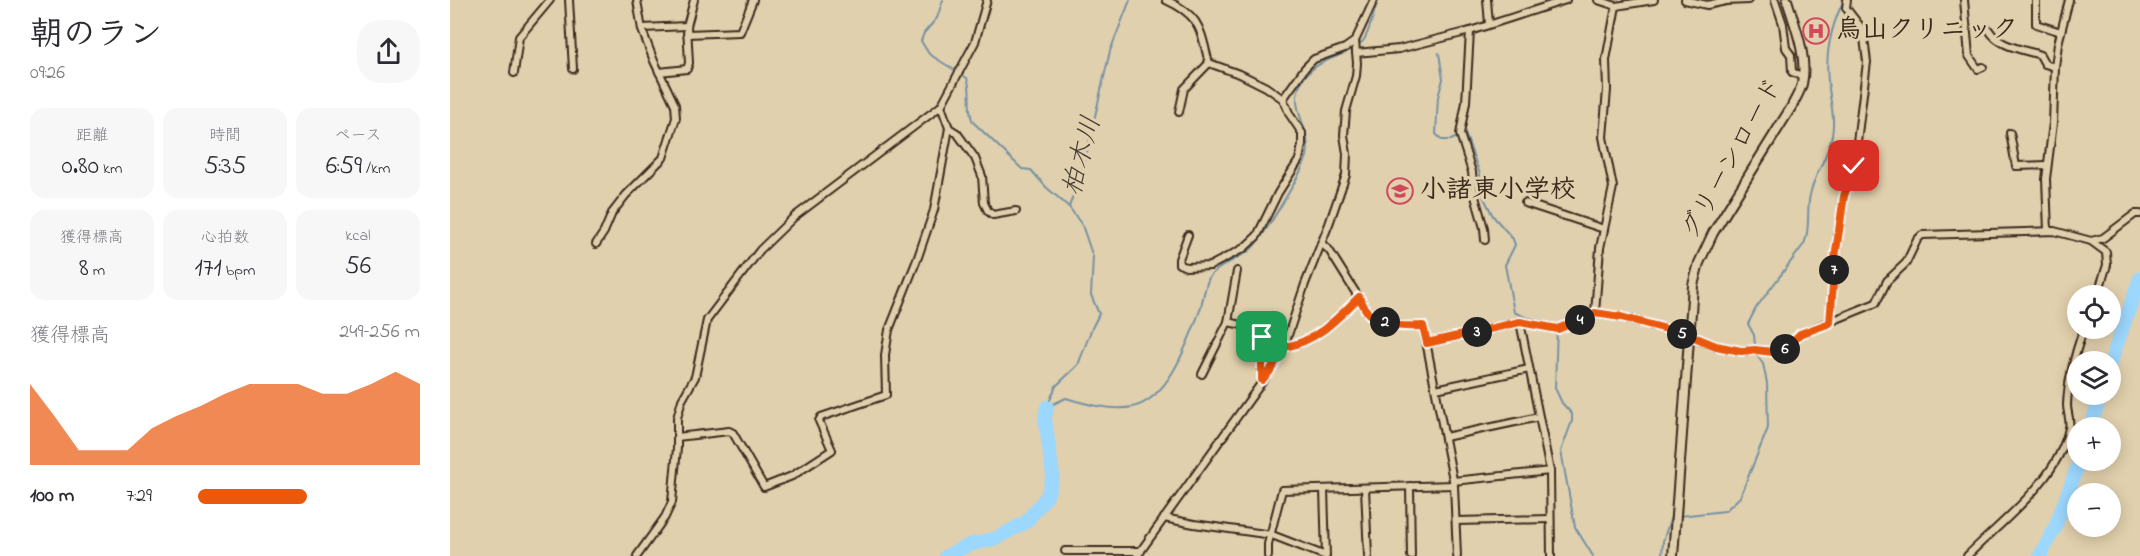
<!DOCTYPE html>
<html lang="ja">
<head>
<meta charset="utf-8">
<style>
  :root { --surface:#fff; --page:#f7f7f7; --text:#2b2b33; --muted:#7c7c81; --accent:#ea580c }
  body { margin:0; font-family:"Indie Flower","Klee One",sans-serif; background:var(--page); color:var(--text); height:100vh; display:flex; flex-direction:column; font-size:22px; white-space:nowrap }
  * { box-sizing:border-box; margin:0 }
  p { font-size:20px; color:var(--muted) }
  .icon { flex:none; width:33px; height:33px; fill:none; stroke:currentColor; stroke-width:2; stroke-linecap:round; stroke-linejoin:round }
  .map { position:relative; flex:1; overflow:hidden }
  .sheet { display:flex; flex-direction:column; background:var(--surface); width:450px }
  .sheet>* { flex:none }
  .controls { position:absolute; left:1617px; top:285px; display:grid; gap:12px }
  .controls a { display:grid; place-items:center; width:54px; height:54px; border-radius:50%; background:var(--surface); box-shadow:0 3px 15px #0003; font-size:30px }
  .pin { position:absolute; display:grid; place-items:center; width:51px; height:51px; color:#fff; margin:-26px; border-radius:12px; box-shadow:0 3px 9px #0006 }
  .km { position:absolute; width:30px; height:30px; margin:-15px; border-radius:50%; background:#222; color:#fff; font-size:16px; line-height:30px; text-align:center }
  .round { display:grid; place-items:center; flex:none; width:63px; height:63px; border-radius:24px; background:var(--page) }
  .headline { display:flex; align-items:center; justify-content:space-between; height:102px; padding:0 30px }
  h1 { font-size:33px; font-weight:600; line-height:45px }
  .figures { display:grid; grid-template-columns:repeat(3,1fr); gap:9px; height:102px; padding:6px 30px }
  .figures div { display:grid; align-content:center; border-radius:15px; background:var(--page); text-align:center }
  .figures b { font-size:26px; font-weight:600 }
  .figures small { font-size:16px; font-weight:400 }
  .figures p { font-size:16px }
  .chart { height:168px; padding:12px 30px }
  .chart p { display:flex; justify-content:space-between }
  .chart svg { width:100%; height:108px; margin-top:6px; fill:var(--accent); opacity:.7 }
  ul { padding:0 30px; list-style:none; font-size:20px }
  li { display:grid; grid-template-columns:96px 72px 1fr; align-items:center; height:45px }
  li i { height:15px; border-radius:8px; background:var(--accent) }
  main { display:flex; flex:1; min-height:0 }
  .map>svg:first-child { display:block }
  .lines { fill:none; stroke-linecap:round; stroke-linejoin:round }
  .stream { stroke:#7592a4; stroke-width:2 }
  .river { stroke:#9cd7fd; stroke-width:14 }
  .minor-casing { stroke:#3b2a1e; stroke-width:10 }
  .tertiary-casing { stroke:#3b2a1e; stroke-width:12 }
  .minor { stroke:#e1d0ad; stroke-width:6 }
  .tertiary { stroke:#e1d0ad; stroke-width:8 }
  .route-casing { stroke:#fff; stroke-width:12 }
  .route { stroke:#ea580c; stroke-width:8 }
  .labels { text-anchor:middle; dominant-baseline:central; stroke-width:6; stroke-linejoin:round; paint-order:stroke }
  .poi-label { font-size:26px; font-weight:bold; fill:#3b2a1e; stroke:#e1d0ad; text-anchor:start }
  .street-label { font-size:26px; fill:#3b2a1e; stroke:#e1d0ad }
  .water-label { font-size:27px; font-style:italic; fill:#453b34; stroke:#e1d0ad }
</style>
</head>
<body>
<main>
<section class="sheet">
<div class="headline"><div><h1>朝のラン</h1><p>09:26</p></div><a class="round"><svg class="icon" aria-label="share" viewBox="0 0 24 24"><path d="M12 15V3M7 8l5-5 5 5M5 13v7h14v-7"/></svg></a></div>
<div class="figures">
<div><p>距離</p><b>0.80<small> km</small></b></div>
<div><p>時間</p><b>5:35</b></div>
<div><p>ペース</p><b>6:59<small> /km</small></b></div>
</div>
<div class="figures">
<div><p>獲得標高</p><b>8<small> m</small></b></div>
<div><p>心拍数</p><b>171<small> bpm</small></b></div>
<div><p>kcal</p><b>56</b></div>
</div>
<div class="chart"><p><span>獲得標高</span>249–256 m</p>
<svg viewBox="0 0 160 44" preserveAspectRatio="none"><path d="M0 44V11L10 24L20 38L30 38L40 38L50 29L60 24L70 20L80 15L90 11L100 11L110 11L120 15L130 15L140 11L150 6L160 11V44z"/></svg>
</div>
<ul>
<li><b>100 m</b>7:29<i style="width:49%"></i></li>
</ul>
</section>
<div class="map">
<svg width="1690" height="556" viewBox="0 0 1690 556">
  <rect width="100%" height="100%" fill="#e1d0ad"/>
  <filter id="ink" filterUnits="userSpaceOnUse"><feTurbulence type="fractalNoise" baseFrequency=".0167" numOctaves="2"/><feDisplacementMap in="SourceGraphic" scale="12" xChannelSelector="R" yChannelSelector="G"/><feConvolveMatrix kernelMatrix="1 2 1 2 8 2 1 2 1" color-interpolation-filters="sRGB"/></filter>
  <g filter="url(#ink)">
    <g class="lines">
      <g class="stream">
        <path d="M493 0 487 18 474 33 471 41 479 54 517 78C523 93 516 108 523 122L572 169 581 170 596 187 619 207"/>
        <polyline points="989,53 993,79 988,97 986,134 992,140 1001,140 1015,133 1030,174 1034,198 1043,216 1063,239 1065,245 1055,265 1064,312 1075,317 1107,325 1105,388 1112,403 1122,414 1122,421 1111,451 1125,527 1143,556"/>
        <path d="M597 407 616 398C636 404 661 411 683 407 719 398 737 344 749 313 753 302 754 288 759 278 765 267 790 258 800 250 812 240 853 171 857 156 863 127 834 106 854 78 869 57 895 58 912 42 919 36 924 10 928 0"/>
        <polyline points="597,407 606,386 628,365 642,328 649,314 641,295 643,257 632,225 619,207 634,164 660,51 680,0"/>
        <path d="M1229 516 1275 511 1290 497 1318 428 1317 383 1313 364 1306 354 1304 335 1298 324 1306 308 1354 244C1361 228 1356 211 1360 195 1364 174 1379 156 1382 135 1385 119 1381 104 1379 89 1374 58 1380 28 1394 0"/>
        <polyline points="1212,556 1213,541 1221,517 1223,517"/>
      </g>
      <g class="river">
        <polyline points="1660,364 1690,278"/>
        <polyline points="1640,428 1651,394"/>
        <polyline points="496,556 519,545 547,538 576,522 597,496 603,476 595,418 597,407"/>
        <polyline points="1590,556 1604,530 1630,460"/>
      </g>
      <g class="minor-casing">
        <g id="minor">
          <polyline points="119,0 123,69"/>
          <path d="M716 0C751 16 750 29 759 63L792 75 816 87 833 99 840 115 852 133V145L849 160 828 193 807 236 794 248 760 266 736 267 729 264V259L738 235"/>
          <polyline points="1037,0 1039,24"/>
          <polyline points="1148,0 1166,6 1204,0"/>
          <polyline points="1235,0 1257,5 1276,1 1298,0"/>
          <polyline points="1325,0 1333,24 1336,48 1341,55 1342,72 1352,76"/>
          <polyline points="1514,0 1519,56 1528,69 1533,67"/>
          <polyline points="1586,0 1586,24 1611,32"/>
          <polyline points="192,28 237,26"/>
          <path d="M1539 30C1549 47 1572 49 1590 55L1595 64 1605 67"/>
          <polyline points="1020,31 1016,102 1010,134 1022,172 1024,193 1034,228 1035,240"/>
          <polyline points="237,34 290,32 303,0"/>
          <polyline points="906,53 949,49 1020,31 1116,0"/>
          <polyline points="209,72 237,69 239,63 237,26 244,0"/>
          <polyline points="64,73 69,37 100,0"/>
          <polyline points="833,99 855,68 864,59 895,48 905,41 924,0"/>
          <polyline points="491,106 499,128 507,133 525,158 532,176 534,203 538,211 543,215 566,211"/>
          <polyline points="729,112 734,89 759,63"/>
          <polyline points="1560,133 1566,166 1597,165"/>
          <polyline points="1075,203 1154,229"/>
          <polyline points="1598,231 1596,179 1603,123 1605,67 1608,44 1619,0"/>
          <polyline points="1641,241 1653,238 1685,214 1690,214"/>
          <path d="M871 243 879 250 919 314C935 325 953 327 973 326L1004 485 1007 556"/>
          <polyline points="146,244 154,232 162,213 176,195 213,158 226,118 225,105 204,61 192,30 187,0"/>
          <polyline points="1145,313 1150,248 1163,187 1153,137 1157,90 1156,60 1166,6"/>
          <path d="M778 322C791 325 804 326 812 337V380"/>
          <polyline points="1070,322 1100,471 1101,556"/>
          <polyline points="1380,323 1385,258 1394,196 1404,166 1417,62 1413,30 1396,8 1397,0"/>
          <polyline points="977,343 1070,322 1108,329 1145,313 1171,317 1238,335 1266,346 1291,351 1305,350 1323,352 1335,349 1350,334 1426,303 1437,281 1456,263 1467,240 1472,235 1604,231 1641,241 1656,252 1657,265 1647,296"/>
          <path d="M834 347C866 342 887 319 909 297"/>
          <polyline points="752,374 778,322 787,271"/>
          <polyline points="986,389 1079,369"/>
          <polyline points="227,437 279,431 283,433 314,487 342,476 382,450 369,421 371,417 436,395 435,355 439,330 468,257 484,210 499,128"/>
          <polyline points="995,437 1089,417"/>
          <polyline points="1003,481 1100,471"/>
          <polyline points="960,486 961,556"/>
          <polyline points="915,488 918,556"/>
          <polyline points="714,518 744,524 822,535 876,556 874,489"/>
          <polyline points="1006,521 1100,519"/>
          <polyline points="615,551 691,551"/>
          <polyline points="187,556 215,517 222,502 227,448 227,418 232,400 245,377 257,320 310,250 344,217 491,106 525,42 537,0"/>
          <polyline points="687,556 820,371 834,347 855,284 879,224 896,175 897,154 894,135 896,111 906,76 907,63 905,41"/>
          <polyline points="818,556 818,544 832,490 1004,485"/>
          <path d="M1517 556C1553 520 1608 480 1619 428 1621 420 1617 413 1617 405 1618 379 1625 353 1634 328"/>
        </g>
      </g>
      <g class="tertiary-casing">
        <path id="tertiary" d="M1223 556 1243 285 1249 263 1263 233 1342 106C1345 99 1350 92 1352 84 1358 57 1345 26 1337 0"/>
      </g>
      <use href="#minor" class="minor"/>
      <use href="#tertiary" class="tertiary"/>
    </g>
  </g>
  <g class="lines" filter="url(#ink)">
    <g class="route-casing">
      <path id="route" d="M812 337V380L820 371 834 347C866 342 887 319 909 297 912 302 915 310 919 314 932 327 956 327 973 326L977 343 1070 322 1108 329 1145 313 1171 317 1239 335 1266 346 1291 351 1305 350 1323 352 1335 349 1350 334 1380 323 1385 258 1394 196 1404 166"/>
    </g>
    <use href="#route" class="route"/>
  </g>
  <defs>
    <g id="hospital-ring" transform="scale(1.35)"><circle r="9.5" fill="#e1d0ad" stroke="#d1495b" stroke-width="1.5"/><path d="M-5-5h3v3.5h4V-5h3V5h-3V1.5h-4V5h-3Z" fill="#d1495b"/></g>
    <g id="school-ring" transform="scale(1.35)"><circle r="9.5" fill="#e1d0ad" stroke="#d1495b" stroke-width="1.5"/><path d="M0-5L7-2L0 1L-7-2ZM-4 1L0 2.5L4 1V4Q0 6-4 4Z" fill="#d1495b"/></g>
  </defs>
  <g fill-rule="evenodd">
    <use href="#hospital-ring" x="1366" y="31"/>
    <use href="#school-ring" x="950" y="191"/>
  </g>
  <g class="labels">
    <g class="poi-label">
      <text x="1386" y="31">烏山クリニック</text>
      <text x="970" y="191">小諸東小学校</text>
    </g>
    <g class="street-label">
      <text transform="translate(1283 159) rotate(-61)">グリーンロード</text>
    </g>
    <g class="water-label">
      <text transform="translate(633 156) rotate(-75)">柏木川</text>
    </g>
  </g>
</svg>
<div class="controls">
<a><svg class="icon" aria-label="locate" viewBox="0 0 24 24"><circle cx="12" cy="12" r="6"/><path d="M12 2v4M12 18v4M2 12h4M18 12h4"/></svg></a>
<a><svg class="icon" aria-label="layers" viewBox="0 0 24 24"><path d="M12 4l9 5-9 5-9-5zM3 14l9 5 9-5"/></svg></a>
<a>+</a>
<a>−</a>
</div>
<div class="pin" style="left:812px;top:337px;background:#1e9e55"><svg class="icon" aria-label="arrive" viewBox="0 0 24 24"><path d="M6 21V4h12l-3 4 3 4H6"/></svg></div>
<div class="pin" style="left:1404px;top:166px;background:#d93025"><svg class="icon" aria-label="check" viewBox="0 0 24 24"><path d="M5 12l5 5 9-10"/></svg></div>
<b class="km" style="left:935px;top:322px">2</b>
<b class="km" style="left:1027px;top:332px">3</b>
<b class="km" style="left:1130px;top:320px">4</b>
<b class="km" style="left:1232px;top:334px">5</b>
<b class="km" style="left:1335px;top:349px">6</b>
<b class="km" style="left:1384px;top:270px">7</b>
</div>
</main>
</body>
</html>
